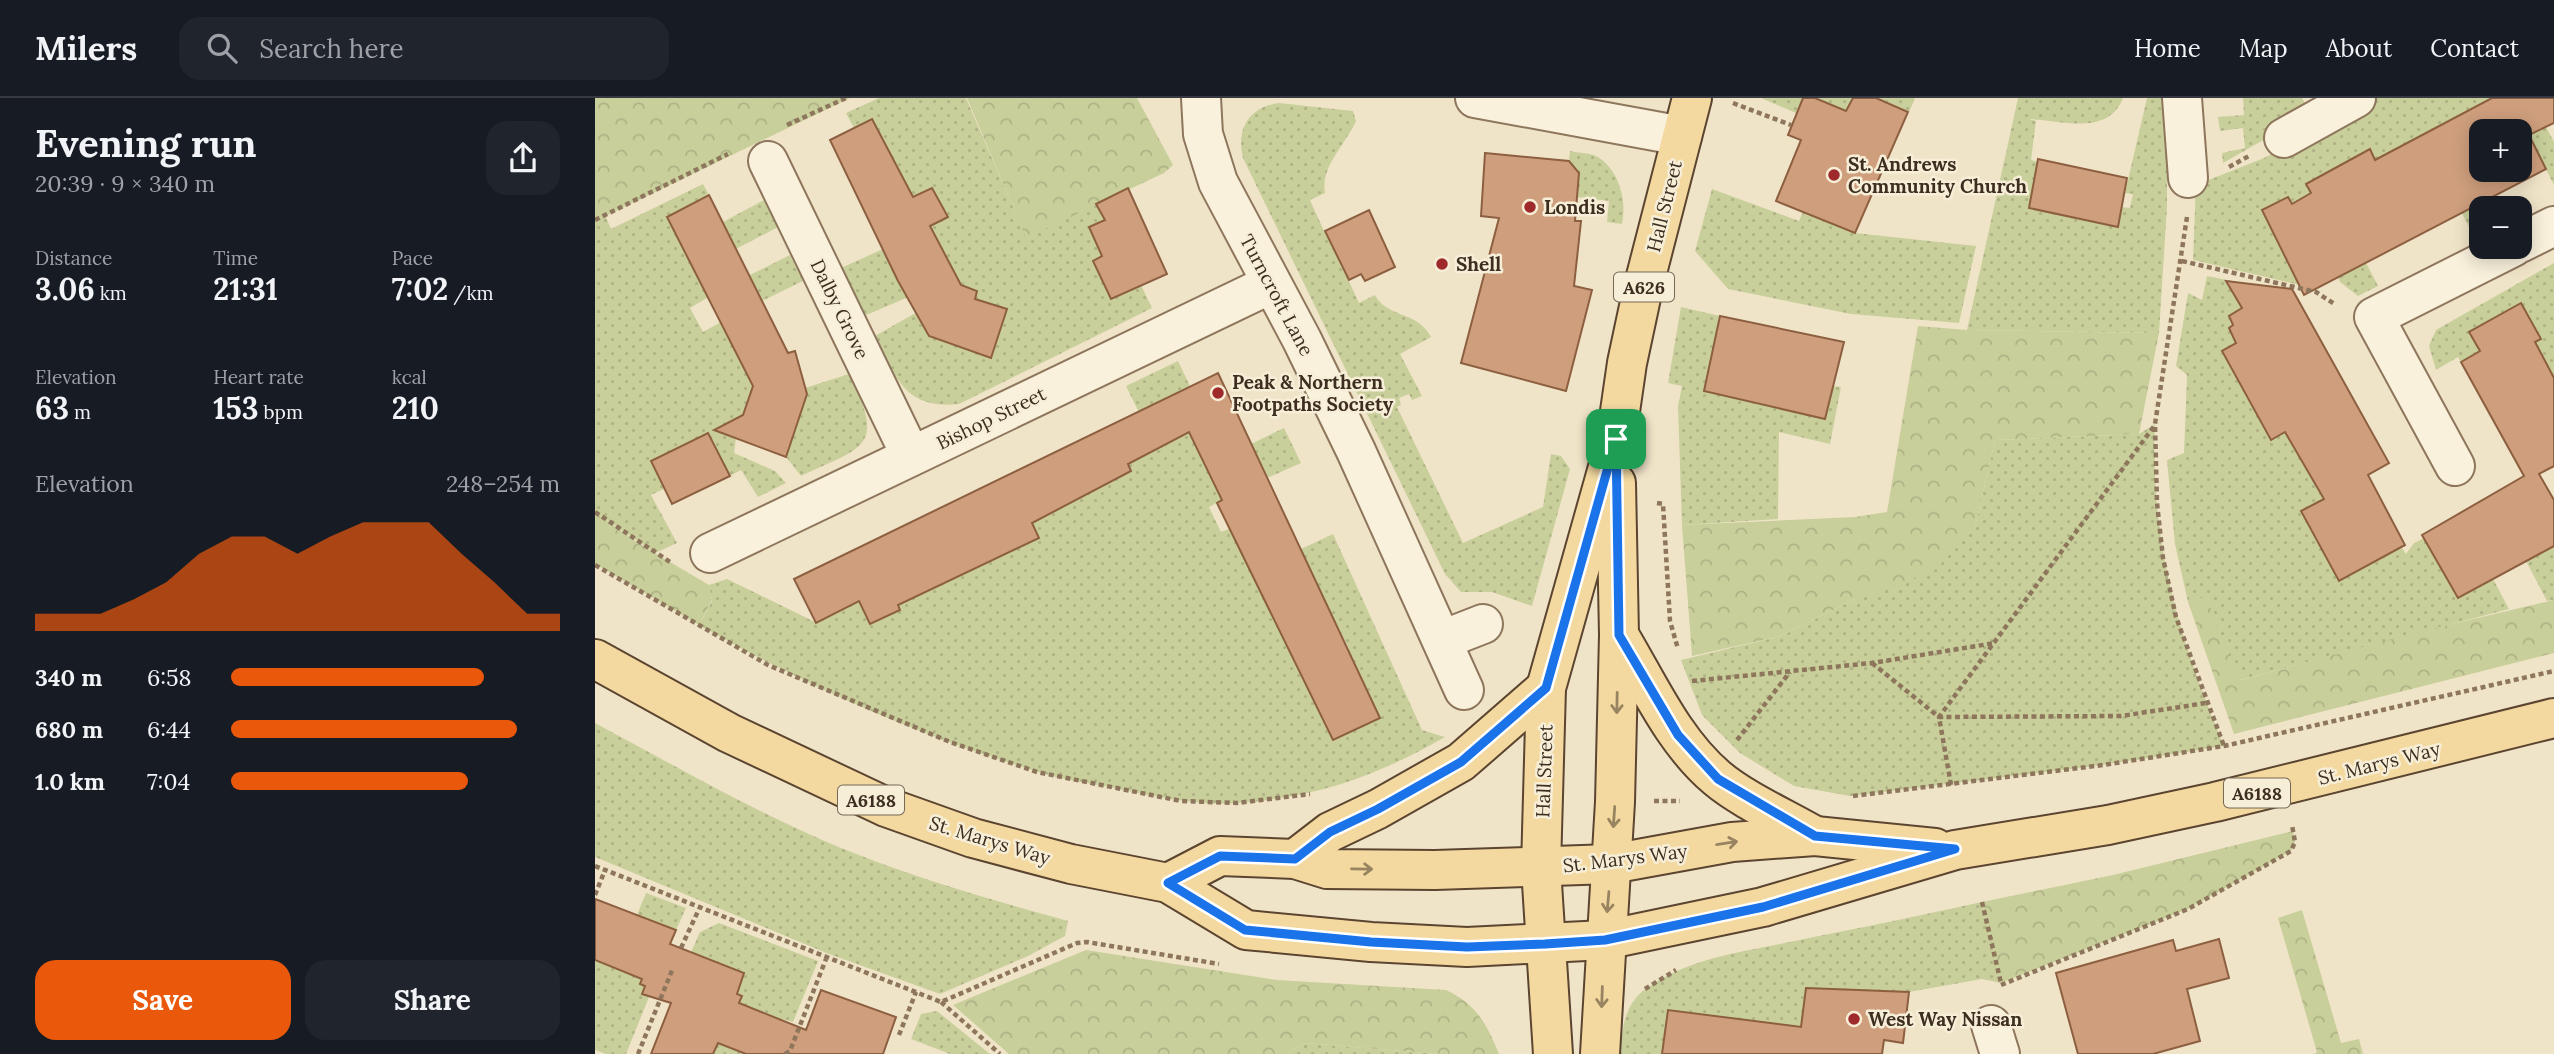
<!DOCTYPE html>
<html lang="en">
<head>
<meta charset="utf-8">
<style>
  :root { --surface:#171b24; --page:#20242c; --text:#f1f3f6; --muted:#9ea1a6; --line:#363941; --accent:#ea580c }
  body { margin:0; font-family:Lora,serif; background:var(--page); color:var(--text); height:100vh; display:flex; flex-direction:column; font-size:26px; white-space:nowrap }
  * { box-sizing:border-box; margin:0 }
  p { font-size:23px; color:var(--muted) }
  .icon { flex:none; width:38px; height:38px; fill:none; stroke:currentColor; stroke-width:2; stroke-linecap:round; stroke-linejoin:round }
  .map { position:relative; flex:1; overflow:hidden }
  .details { display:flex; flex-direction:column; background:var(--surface); width:595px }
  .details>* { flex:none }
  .buttons { position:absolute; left:1874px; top:21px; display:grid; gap:14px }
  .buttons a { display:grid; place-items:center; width:63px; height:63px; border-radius:14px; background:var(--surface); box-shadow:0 4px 18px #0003; font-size:35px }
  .pin { position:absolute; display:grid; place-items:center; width:60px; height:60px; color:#fff; margin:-30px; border-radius:14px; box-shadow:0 4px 10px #0006 }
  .round { display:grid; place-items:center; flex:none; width:74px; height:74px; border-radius:21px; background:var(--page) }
  .headline { display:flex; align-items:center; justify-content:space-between; height:119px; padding:0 35px }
  h1 { font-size:38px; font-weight:800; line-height:52px }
  .stats { display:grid; grid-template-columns:repeat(3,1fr); gap:10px; height:119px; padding:7px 35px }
  .stats div { display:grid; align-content:center }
  .stats b { font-size:30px; font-weight:800 }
  .stats small { font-size:19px; font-weight:400 }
  .stats p { font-size:19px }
  .chart { height:196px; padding:14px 35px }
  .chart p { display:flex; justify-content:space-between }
  .chart svg { width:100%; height:126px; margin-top:7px; fill:var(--accent); opacity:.7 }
  .primary-button { display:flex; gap:14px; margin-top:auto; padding:14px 35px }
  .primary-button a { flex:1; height:80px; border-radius:21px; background:var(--accent); color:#fff; font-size:28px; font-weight:800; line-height:80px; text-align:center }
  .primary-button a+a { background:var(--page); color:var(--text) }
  ul { padding:0 35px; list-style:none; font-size:23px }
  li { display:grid; grid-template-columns:112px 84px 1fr; align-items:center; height:52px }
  li i { height:18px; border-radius:9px; background:var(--accent) }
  header { display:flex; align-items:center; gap:42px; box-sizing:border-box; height:98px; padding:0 35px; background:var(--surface); border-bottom:2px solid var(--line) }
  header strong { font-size:33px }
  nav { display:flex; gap:38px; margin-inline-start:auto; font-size:24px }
  .search { width:490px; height:63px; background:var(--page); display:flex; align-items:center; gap:18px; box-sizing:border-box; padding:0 24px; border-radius:21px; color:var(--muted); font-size:26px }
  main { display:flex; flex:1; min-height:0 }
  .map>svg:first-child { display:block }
  .green { fill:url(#green-dots); fill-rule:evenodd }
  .forest { fill:url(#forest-crowns) }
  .building { fill:#cf9f7d; stroke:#8d5f41; stroke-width:2; fill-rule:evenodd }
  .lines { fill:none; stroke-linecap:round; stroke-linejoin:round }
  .minor-casing { stroke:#8d765c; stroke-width:42 }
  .major-casing { stroke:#5b4430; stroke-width:42 }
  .path { stroke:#8d765c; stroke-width:4.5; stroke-dasharray:5 3.5; stroke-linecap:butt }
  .minor { stroke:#faf1dc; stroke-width:38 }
  .major { stroke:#f3d9a0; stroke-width:38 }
  .oneway { stroke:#988460 }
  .route-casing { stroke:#fff; stroke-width:14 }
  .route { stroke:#1a73e8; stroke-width:9 }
  .poi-dot { fill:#9e2a2b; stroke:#f7eed8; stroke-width:2.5 }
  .labels { text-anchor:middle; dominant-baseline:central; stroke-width:5; stroke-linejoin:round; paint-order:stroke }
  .shield { fill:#f7eed8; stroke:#756857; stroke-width:2 }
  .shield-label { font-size:18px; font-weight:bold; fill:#3d2e20 }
  .poi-label { font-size:19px; font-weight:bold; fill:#3d2e20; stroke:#f7eed8; text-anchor:start }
  .street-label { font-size:19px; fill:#3d2e20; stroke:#f7eed8 }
</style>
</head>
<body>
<header>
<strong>Milers</strong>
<div class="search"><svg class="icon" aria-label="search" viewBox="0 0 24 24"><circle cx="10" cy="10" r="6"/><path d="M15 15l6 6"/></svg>Search here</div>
<nav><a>Home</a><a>Map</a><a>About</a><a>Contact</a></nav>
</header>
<main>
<section class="details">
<div class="headline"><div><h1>Evening run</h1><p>20:39 · 9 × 340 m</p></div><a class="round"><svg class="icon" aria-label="share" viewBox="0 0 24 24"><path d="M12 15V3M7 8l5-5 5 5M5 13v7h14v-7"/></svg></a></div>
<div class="stats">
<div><p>Distance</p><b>3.06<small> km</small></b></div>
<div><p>Time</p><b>21:31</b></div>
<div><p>Pace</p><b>7:02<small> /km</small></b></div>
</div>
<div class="stats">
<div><p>Elevation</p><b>63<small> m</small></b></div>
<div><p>Heart rate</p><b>153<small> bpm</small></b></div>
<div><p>kcal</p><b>210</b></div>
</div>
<div class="chart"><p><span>Elevation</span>248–254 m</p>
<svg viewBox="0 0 160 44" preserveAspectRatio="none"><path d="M0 44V38L10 38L20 38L30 33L40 27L50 17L60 11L70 11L80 17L90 11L100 6L110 6L120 6L130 17L140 27L150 38L160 38V44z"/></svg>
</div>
<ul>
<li><b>340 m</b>6:58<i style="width:77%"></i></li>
<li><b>680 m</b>6:44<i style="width:87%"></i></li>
<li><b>1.0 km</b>7:04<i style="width:72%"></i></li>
</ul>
<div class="primary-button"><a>Save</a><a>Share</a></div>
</section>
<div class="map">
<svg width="1959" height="956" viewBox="0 0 1959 956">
  <defs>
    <pattern id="green-dots" width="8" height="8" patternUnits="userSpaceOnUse" patternTransform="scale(1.75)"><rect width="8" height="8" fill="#c9cf9b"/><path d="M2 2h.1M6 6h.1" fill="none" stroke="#aeb285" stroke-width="1.8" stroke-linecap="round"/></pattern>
    <pattern id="forest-crowns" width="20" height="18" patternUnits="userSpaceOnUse" patternTransform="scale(1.75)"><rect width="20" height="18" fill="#c9cf9b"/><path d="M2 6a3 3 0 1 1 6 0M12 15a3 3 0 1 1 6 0" fill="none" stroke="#aeb285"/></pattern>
  </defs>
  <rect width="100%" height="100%" fill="#f0e4c8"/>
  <g class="green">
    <path d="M284 0H371L431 139 501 106 510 122 494 129 507 158 498 163 516 201 546 187 557 210 364 306C309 312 301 279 280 238L345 201 332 237 395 260 411 211 380 201 381 192 351 183 269 218 246 170 288 151 303 183 351 159 335 128 352 119 337 90 273 122 262 98 305 76 277 21 259 30 251 15Z"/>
    <polygon points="1166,0 1208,0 1201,15"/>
    <polygon points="1220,0 1258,0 1251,13"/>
    <polygon points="1281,0 1320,0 1314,14"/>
    <path d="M1423 0H1528C1513 39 1466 22 1434 21L1441 23 1436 62 1442 64 1434 110 1522 129 1527 109 1535 110 1538 96 1530 95 1552 0H1572V108L1564 235 1372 232Z"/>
    <polygon points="1648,0 1707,0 1716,15 1628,65 1627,55 1650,50 1648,30 1625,33 1623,19 1649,17"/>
    <polygon points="1779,0 1897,0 1894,2 1910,33 1890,33 1877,10 1780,62 1712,86 1716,95 1671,120 1694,138 1722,191 1598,162 1601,87 1669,60"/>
    <path d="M684 5 758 13 761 23C751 46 725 69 730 95L715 102 729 133 743 126 749 141 737 147 764 205 780 197C792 220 823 213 836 239L805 256 827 298 817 302 814 296 804 300 806 307 802 309 868 445 948 409 956 356 966 358 975 371 937 508 897 494H866L850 476 648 60C641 31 654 9 684 5Z"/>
    <polygon points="1951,29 1959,44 1959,87 1934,38"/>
    <path d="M975 53C983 55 997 55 1003 59 1025 73 1032 104 1027 126L1012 124 1014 103 982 99 984 75 974 63Z"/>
    <polygon points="1869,73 1886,110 1886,133 1878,137 1851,83"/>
    <polygon points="108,86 114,97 73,119 122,194 95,210 108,234 126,224 161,280 141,340 139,355 180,373 191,385 163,399 146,372 135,378 113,335 56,363 69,391 56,397 82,445 60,455 0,414 0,122 10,117 16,131"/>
    <polygon points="1117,91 1204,123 1208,114 1260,135 1381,148 1364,225 1256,216 1133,191 1100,153"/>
    <polygon points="169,102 183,129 141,151 128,124"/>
    <polygon points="1754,132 1783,188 1763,198 1745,184 1742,177"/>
    <polygon points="195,157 208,183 167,203 153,178"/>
    <polygon points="1959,165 1959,280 1939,244 1946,240 1926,205 1875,234 1885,253 1866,264 1863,259 1841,272 1834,248 1841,232"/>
    <polygon points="1612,178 1642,184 1635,189 1647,210 1634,219 1641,245 1627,254 1637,272 1652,264 1664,320 1676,342 1690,334 1729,401 1707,413 1744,482 1806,449 1811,456 1819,445 1829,440 1863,500 1898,481 1914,511 1645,582 1617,520 1613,499 1593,504 1580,446 1572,362 1589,355 1592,277 1581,268 1593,195 1607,202"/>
    <polygon points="1086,209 1125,218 1109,293 1229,321 1238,288 1246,289 1235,346 1184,334 1183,421 1087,427 1083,308 1087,288 1073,285"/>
    <path d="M583 263 595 288 566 303 583 339 594 334 656 346 689 330 706 365 672 380 612 372 627 402 614 409 626 434 639 429 672 504 720 481 706 451 738 436 827 632 850 639C782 678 723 699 644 705 603 708 563 699 523 691 496 685 467 682 440 673 324 638 209 587 104 527L117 503 114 487 132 481 220 524 254 508 233 465 242 459 275 525 305 512 294 489 323 475 302 431 313 426 396 442 373 396 384 391 414 453 444 440 436 422 536 373 515 331 562 351 531 288ZM725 493 754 551 704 573 677 516ZM757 558 785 620 738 641 709 581Z"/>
    <path d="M254 276C291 350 270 348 206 378L191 359 212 296 210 290Z"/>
    <path d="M1560 326C1555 445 1584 539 1629 648L1508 667 1255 698 1199 688 1145 655 1107 617 1086 562 1186 538 1256 503 1294 488 1380 429 1400 342 1544 336Z"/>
    <polygon points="1959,448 1959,502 1952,503 1931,463"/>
    <path d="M0 625C81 668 161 715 246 750 320 780 397 802 473 823L470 838 433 858 345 896 234 856 0 759Z"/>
    <polygon points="51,795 91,810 81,832 42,817"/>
    <path d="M1387 804 1406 885 1387 881 1314 894 1211 890 1206 929 1073 913 1067 956H1026C1026 934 1029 908 1048 893 1093 858 1156 853 1209 841 1269 829 1328 817 1387 804Z"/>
    <polygon points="124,825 223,863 198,924 187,921 173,956 118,956 123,945 137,950 147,898 142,896 149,875 96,854 105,834"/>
    <polygon points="0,862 47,881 45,886 50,888 47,896 54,899 31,956 11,956 0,952"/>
    <polygon points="342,913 395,956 355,956 316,941 326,916"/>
    <polygon points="710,945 844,956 691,956"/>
  </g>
  <g class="forest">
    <polygon points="0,0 255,0 0,123"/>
    <polygon points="372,0 542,0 578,67 569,75 431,140"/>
    <polygon points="1323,228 1372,232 1564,235 1544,336 1400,342 1380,429 1339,473 1256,503 1186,538 1097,558 1087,427 1260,419 1292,414"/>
    <polygon points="0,414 43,445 114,487 117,502 104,527 0,466"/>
    <polygon points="1613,498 1618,520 1646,582 1819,535 1959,502 1959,555 1639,636 1593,504"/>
    <polygon points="1698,733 1700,744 1696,753 1593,811 1406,885 1387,804 1518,777"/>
    <polygon points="1707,812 1746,945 1764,941 1768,956 1719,956 1722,954 1683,820"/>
    <path d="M491 852 682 882 851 892C881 906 892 926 904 956H844L710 945 691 956H414L358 907Z"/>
  </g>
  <g class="building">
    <polygon points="1208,0 1220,0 1251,13 1258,0 1281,0 1313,14 1260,135 1181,103 1206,42 1193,37"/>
    <path d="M1897 0H1959V25L1934 37 1951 71 1709 197 1667 112 1693 99 1697 106 1716 95 1711 86 1775 51 1780 62ZM1886 33H1925V72H1886Z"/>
    <polygon points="277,21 318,99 337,90 353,119 335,128 366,187 382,193 380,201 412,211 396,260 334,238 303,183 235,42"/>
    <polygon points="890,55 974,63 984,75 980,123 986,123 979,188 997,192 971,293 866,265 904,120 886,118"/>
    <polygon points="1443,61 1532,80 1523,129 1434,110"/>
    <polygon points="533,90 572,176 516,201 498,163 507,158 494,129 510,122 501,106"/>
    <polygon points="114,97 193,255 200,253 212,296 191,359 119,332 148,317 158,288 72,119"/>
    <polygon points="774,112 800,169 770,183 766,176 754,182 730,133"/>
    <polygon points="1631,183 1697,191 1794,365 1773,377 1810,447 1744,483 1706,413 1729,401 1690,334 1676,342 1627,253 1641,245 1634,230 1638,227 1634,218 1647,210"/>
    <polygon points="1926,205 1946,241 1940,244 1959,280 1959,368 1944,376 1959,402 1959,448 1863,500 1827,437 1929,378 1866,264 1885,253 1874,234"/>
    <polygon points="1125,218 1249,244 1230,321 1109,293"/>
    <polygon points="623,275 785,620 738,642 622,405 627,402 594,334 533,366 536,373 437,425 444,440 303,507 305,512 275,526 264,503 221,525 199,481"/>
    <polygon points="113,335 135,378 77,406 56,363"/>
    <polygon points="0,801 81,832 75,846 149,875 142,896 147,898 144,905 211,932 226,892 301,919 288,956 151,956 123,945 118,956 56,956 76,905 47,896 50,888 45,886 47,881 0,862"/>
    <polygon points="1624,841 1634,880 1592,891 1605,943 1558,956 1483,956 1461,875 1578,842 1581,853"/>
    <polygon points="1211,890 1314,894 1308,945 1289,942 1287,956 1067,956 1073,912 1206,929"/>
  </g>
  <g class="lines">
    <g class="minor-casing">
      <g id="minor">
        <polyline points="606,0 608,36 623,84 707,242 761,353 869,592"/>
        <polyline points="880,0 1087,38"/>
        <polyline points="1587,0 1593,80"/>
        <polyline points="1689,40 1761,0"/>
        <polyline points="173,63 316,358"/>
        <polyline points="1925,145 1959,128"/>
        <polyline points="1860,368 1779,219 1918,149"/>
        <polyline points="115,455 676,186"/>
        <polyline points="847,542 888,526"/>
        <polyline points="1396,927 1405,956"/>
      </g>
    </g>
    <g class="major-casing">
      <g id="major">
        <path d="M1024 537C1053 585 1078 643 1122 680 1148 702 1189 720 1220 738"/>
        <polyline points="0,561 134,635 291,709 378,740 476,766 573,785 651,832 776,844 872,849 1010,842 1168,809 1360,752 1513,727 1620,704 1959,620"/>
        <polyline points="700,761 735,734 783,711 866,664 951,590"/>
        <polyline points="573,785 625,758 700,761 732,771 840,772 1016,766 1137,744 1220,738 1340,750"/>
        <polyline points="958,956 946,770 951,590 1021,341 1032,265 1048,190 1097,0"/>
        <polyline points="1005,956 1020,704 1024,537 1021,385"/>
      </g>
    </g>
    <g class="path">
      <polyline points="1138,5 1196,27"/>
      <polyline points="192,27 251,0"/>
      <polyline points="1634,69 1654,58"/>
      <polyline points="1592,119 1560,326 1562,405 1568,460 1581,519 1629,648"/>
      <polyline points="0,122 133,56"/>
      <polyline points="1587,163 1721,194 1741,207"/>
      <polyline points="1062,405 1068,406 1075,523 1083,551"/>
      <polyline points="0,414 75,464"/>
      <polyline points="0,467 173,567 355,644 442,674 586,703 642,705 715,696"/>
      <polyline points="1277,565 1344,619 1526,618 1611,605"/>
      <polyline points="1097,583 1277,565 1400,545"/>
      <polyline points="1142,642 1195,574"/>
      <polyline points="1356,687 1344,619 1560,327"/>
      <polyline points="1258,698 1508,667 1629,648 1959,573"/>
      <polyline points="1059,703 1085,703"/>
      <polyline points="0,768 346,904 482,845 492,844 624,866"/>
      <polyline points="0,797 10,772"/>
      <polyline points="1387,804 1406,885"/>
      <polyline points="86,850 104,811"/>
      <polyline points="1406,887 1593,811 1696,753 1700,744 1697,727"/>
      <polyline points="1050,891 1081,872"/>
      <polyline points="346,904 405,956"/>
      <polyline points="304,937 321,894"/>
      <polyline points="43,956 78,870"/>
      <polyline points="190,956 195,953 231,861"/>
    </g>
    <use href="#minor" class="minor"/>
    <use href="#major" class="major"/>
  </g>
  <defs><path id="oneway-shaft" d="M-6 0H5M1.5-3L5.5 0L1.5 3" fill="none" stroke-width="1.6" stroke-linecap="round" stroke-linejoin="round" transform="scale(1.75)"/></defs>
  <g class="oneway">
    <use href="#oneway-shaft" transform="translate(1022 605) rotate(91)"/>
    <use href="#oneway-shaft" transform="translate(1019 719) rotate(94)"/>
    <use href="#oneway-shaft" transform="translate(1132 745) rotate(-9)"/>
    <use href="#oneway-shaft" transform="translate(767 771) rotate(1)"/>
    <use href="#oneway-shaft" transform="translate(1013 804) rotate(95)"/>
    <use href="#oneway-shaft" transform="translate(1007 899) rotate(92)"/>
  </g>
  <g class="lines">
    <g class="route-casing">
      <polygon id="route" points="1021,341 1024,537 1083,637 1123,681 1220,738 1360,751 1168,809 1010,842 950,846 872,849 776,844 650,832 573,785 625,758 700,761 735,734 783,711 866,664 951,590"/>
    </g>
    <use href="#route" class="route"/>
  </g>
  <g class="poi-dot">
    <circle cx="1239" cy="77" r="7"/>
    <circle cx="935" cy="109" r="7"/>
    <circle cx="847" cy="166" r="7"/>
    <circle cx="623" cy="295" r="7"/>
    <circle cx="1259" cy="921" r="7"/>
  </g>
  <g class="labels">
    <g class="shield">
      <rect x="1019" y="174.5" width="60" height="29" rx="5"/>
      <rect x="1629" y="680.5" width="66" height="29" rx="5"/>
      <rect x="243" y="687.5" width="66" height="29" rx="5"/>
    </g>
    <g class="shield-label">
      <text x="1049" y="189">A626</text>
      <text x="1662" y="695">A6188</text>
      <text x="276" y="702">A6188</text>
    </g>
    <g class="poi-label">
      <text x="1253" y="66">St. Andrews<tspan x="1253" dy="22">Community Church</tspan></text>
      <text x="949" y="109">Londis</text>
      <text x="861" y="166">Shell</text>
      <text x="637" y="284">Peak &amp; Northern<tspan x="637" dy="22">Footpaths Society</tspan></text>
      <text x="1273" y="921">West Way Nissan</text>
    </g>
    <g class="street-label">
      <text transform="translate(1069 108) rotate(-76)">Hall Street</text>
      <text transform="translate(682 197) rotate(62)">Turncroft Lane</text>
      <text transform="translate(245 211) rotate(64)">Dalby Grove</text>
      <text transform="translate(396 320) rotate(-26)">Bishop Street</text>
      <text transform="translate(1784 665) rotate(-14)">St. Marys Way</text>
      <text transform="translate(949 673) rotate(-88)">Hall Street</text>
      <text transform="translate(395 742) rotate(17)">St. Marys Way</text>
      <text transform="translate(1030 760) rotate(-7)">St. Marys Way</text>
    </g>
  </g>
</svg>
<div class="buttons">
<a>+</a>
<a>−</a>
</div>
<div class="pin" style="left:1021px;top:341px;background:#1e9e55"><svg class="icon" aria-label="arrive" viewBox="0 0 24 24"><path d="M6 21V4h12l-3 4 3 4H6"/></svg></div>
</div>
</main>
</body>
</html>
